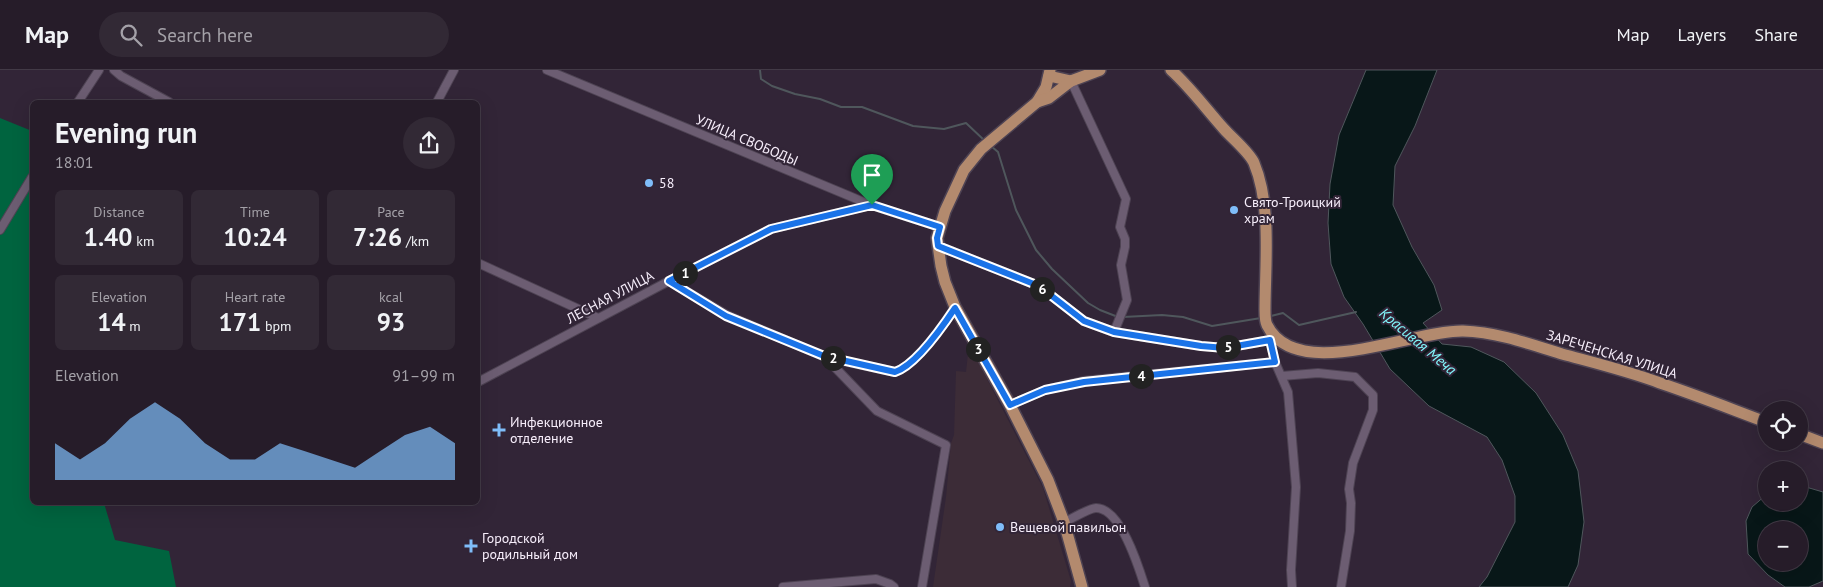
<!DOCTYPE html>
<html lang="en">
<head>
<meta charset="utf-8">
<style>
  :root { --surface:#261c29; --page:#322935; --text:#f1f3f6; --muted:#a4a1a8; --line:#423a46; --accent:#7fbdf9 }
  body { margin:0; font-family:"PT Sans",sans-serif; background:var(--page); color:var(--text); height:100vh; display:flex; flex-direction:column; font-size:19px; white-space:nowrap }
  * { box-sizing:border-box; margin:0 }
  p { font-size:16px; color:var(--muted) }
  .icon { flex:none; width:28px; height:28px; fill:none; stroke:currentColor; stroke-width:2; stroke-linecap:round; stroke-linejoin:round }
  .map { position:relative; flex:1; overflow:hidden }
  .details { position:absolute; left:30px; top:30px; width:450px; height:405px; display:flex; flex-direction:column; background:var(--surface); border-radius:8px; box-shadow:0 5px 20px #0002,0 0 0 1px var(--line) }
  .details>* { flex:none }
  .controls { position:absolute; left:1758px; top:331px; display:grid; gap:10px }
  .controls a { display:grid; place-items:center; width:50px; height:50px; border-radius:50%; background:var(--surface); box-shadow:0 5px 20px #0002,0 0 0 1px var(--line); font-size:25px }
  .pin { position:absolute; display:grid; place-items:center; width:42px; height:42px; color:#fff; margin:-51px -21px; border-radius:50% 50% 50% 0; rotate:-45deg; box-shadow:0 0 5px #0007 }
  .pin .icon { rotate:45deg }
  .km { position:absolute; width:25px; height:25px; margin:-12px; border-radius:50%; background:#222; color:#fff; font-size:14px; line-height:25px; text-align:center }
  .round { display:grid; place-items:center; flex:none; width:52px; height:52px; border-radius:26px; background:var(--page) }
  .head { display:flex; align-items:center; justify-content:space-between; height:85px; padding:0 25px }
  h1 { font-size:28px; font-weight:600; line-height:38px }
  .stats { display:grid; grid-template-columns:repeat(3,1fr); gap:8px; height:85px; padding:5px 25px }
  .stats div { display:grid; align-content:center; border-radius:8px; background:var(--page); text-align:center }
  .stats b { font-size:25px; font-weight:600 }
  .stats small { font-size:14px; font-weight:400 }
  .stats p { font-size:14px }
  .chart { height:140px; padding:10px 25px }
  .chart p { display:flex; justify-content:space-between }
  .chart svg { width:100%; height:90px; margin-top:5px; fill:var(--accent); opacity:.7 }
  header { display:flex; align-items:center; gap:30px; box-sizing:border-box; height:70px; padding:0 25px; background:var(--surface); border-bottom:1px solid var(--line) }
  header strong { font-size:24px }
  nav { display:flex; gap:28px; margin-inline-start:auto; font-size:18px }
  .search { width:350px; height:45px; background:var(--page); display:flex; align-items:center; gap:12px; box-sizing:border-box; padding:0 18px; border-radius:28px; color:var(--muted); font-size:19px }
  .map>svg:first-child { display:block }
  .commercial { fill:#3c2c37 }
  .forest { fill:#00643f }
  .water { fill:#081718; stroke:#4f575c; fill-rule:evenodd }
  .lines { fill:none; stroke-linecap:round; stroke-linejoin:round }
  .stream { stroke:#4f575c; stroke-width:2 }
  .minor-casing { stroke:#4e4353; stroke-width:10 }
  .primary-casing { stroke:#4e4353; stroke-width:14 }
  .minor { stroke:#6c5d72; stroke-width:8 }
  .primary { stroke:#b38a6e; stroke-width:11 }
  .route-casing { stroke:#fff; stroke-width:10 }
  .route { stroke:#1a73e8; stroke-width:6 }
  .poi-dot { fill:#7fbdf9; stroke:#322537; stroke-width:2 }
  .labels { text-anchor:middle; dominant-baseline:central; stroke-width:4; stroke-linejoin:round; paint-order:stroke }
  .street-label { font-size:14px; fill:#f6edfa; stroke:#322537 }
  .poi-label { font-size:14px; fill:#f6edfa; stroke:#322537; text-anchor:start }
  .water-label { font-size:15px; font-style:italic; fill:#82f6fb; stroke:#322537 }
</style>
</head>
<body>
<header>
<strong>Map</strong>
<div class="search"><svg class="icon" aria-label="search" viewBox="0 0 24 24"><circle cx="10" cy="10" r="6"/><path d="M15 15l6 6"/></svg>Search here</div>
<nav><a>Map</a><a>Layers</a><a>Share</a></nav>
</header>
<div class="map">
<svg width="1823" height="517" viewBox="0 0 1823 517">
  <rect width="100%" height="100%" fill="#322537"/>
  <polygon class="commercial" points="969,274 1043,418 1071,511 1070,517 933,517 946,427 951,373 954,365 956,301 966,302"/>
  <polygon class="forest" points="0,48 32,61 32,91 30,98 32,99 32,432 104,433 115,470 169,481 176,517 0,517"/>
  <g class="water">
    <polygon points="1366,0 1437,0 1415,56 1395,96 1393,135 1412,177 1434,215 1442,240 1423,253 1442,274 1471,277 1504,292 1536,323 1563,365 1578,401 1584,452 1578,495 1568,517 1479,517 1487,507 1515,452 1515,426 1502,390 1487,367 1429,336 1390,299 1363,254 1344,227 1331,194 1328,153 1330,114 1339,65"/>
    <path d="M1799 415 1823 422V511L1809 517H1785L1768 505 1748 484 1746 451 1752 437 1766 425V432H1799ZM1766 460H1799V492H1766Z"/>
  </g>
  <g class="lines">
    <g class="stream">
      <polyline points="760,0 761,9 772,16 795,24 820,29 841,37 862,37 913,56 944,59 966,53 985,71"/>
      <polyline points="991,76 998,82 1016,140 1036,180 1052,199 1088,233 1100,240 1118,247"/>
      <polyline points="1271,246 1283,243 1299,255 1356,242"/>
      <polyline points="1123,247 1162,245 1183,247 1212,256 1261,248"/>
    </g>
    <g class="minor-casing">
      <g id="minor">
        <polyline points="114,0 121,6 169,32"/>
        <polyline points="547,0 871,135 940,157"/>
        <polyline points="1071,11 1126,129 1120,157 1125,169 1125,177 1121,195 1127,230 1114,262"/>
        <polyline points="78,32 99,0"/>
        <polyline points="437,32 454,0"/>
        <polyline points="0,160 32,107"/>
        <polyline points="938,176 1039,216 1084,251 1114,262 1201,276 1225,278 1270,270"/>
        <polyline points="478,193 598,248"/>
        <polyline points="669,211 727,245 825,287 877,341 946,375 922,517"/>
        <polyline points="1274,268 1270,270 1275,292 1288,322 1296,417 1291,500 1292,517"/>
        <path d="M825 287 895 302C916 295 943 256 955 237"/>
        <polyline points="1282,306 1318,303 1355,307 1373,325 1373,340 1353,393 1349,419 1351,433 1350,461 1341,517"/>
        <polyline points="478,312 669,211 771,159 871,135"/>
        <polyline points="1010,335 1045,320 1083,311 1275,292"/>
        <path d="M1064 452C1072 449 1089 438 1096 438 1121 438 1139 498 1145 517"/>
        <polyline points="783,517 876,509 890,514 894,517"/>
      </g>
    </g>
    <g class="primary-casing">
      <g id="primary">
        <polyline points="1050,0 1046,17 1037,32 981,79 964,100 945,141 937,168 941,196 945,212 955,237 1010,335 1048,410 1064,452 1082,517"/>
        <path d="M1171 0C1191 18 1206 39 1224 59 1232 68 1250 83 1254 93 1272 136 1265 195 1265 240 1265 245 1265 251 1267 255 1296 314 1413 260 1463 261 1497 262 1530 274 1562 284 1595 293 1628 301 1660 313 1696 325 1731 339 1766 352"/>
        <polyline points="1049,6 1071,11 1100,0"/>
        <polyline points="1037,32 1049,28 1071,11"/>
        <polyline points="1799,364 1823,373"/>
      </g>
    </g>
    <use href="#minor" class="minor"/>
    <use href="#primary" class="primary"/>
  </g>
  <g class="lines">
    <g class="route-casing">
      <path id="route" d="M872 135 940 157 937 168 938 176 1039 216 1084 251 1114 262 1201 276 1225 278 1270 270 1275 292 1084 312 1045 320 1010 335 955 238C943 256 916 295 895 302L824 286 726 246 669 211 771 159Z"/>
    </g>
    <use href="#route" class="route"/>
  </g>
  <g class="poi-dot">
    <circle cx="649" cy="113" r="5"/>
    <circle cx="1234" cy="140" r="5"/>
    <path d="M496.5 352.5h5v5h5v5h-5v5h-5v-5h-5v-5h5z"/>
    <circle cx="1000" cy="457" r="5"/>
    <path d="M468.5 468.5h5v5h5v5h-5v5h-5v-5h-5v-5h5z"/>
  </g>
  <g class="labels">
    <g class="street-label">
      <text transform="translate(747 70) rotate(23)">УЛИЦА СВОБОДЫ</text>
      <text transform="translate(610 227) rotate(-28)">ЛЕСНАЯ УЛИЦА</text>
      <text transform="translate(1612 284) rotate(17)">ЗАРЕЧЕНСКАЯ УЛИЦА</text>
    </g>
    <g class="poi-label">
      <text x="659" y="113">58</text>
      <text x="1244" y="132">Свято-Троицкий<tspan x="1244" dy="16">храм</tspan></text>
      <text x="510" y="352">Инфекционное<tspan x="510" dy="16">отделение</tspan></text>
      <text x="1010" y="457">Вещевой павильон</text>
      <text x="482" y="468">Городской<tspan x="482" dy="16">родильный дом</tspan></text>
    </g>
    <g class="water-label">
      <text transform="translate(1418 271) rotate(40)">Красивая Меча</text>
    </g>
  </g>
</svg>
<div class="controls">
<a><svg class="icon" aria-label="locate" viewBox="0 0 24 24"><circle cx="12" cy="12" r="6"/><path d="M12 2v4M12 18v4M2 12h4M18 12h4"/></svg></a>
<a>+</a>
<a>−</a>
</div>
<div class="pin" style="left:872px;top:135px;background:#1e9e55"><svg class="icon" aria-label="arrive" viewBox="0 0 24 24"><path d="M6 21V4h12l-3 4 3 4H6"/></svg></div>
<b class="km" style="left:685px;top:203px">1</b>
<b class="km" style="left:833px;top:288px">2</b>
<b class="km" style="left:978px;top:279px">3</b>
<b class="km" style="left:1141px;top:306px">4</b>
<b class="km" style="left:1228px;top:277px">5</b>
<b class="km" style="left:1042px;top:219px">6</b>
<section class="details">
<div class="head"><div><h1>Evening run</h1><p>18:01</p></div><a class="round"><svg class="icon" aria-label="share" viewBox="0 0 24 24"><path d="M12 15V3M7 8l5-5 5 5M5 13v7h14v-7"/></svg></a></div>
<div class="stats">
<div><p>Distance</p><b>1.40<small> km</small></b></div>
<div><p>Time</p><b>10:24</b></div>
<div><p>Pace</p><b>7:26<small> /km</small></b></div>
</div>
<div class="stats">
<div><p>Elevation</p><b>14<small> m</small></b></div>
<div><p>Heart rate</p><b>171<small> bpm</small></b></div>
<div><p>kcal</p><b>93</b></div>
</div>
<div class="chart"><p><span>Elevation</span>91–99 m</p>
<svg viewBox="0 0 160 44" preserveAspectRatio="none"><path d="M0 44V26L10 34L20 26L30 14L40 6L50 14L60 26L70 34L80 34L90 26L100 30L110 34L120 38L130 30L140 22L150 18L160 26V44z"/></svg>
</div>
</section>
</div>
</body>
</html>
